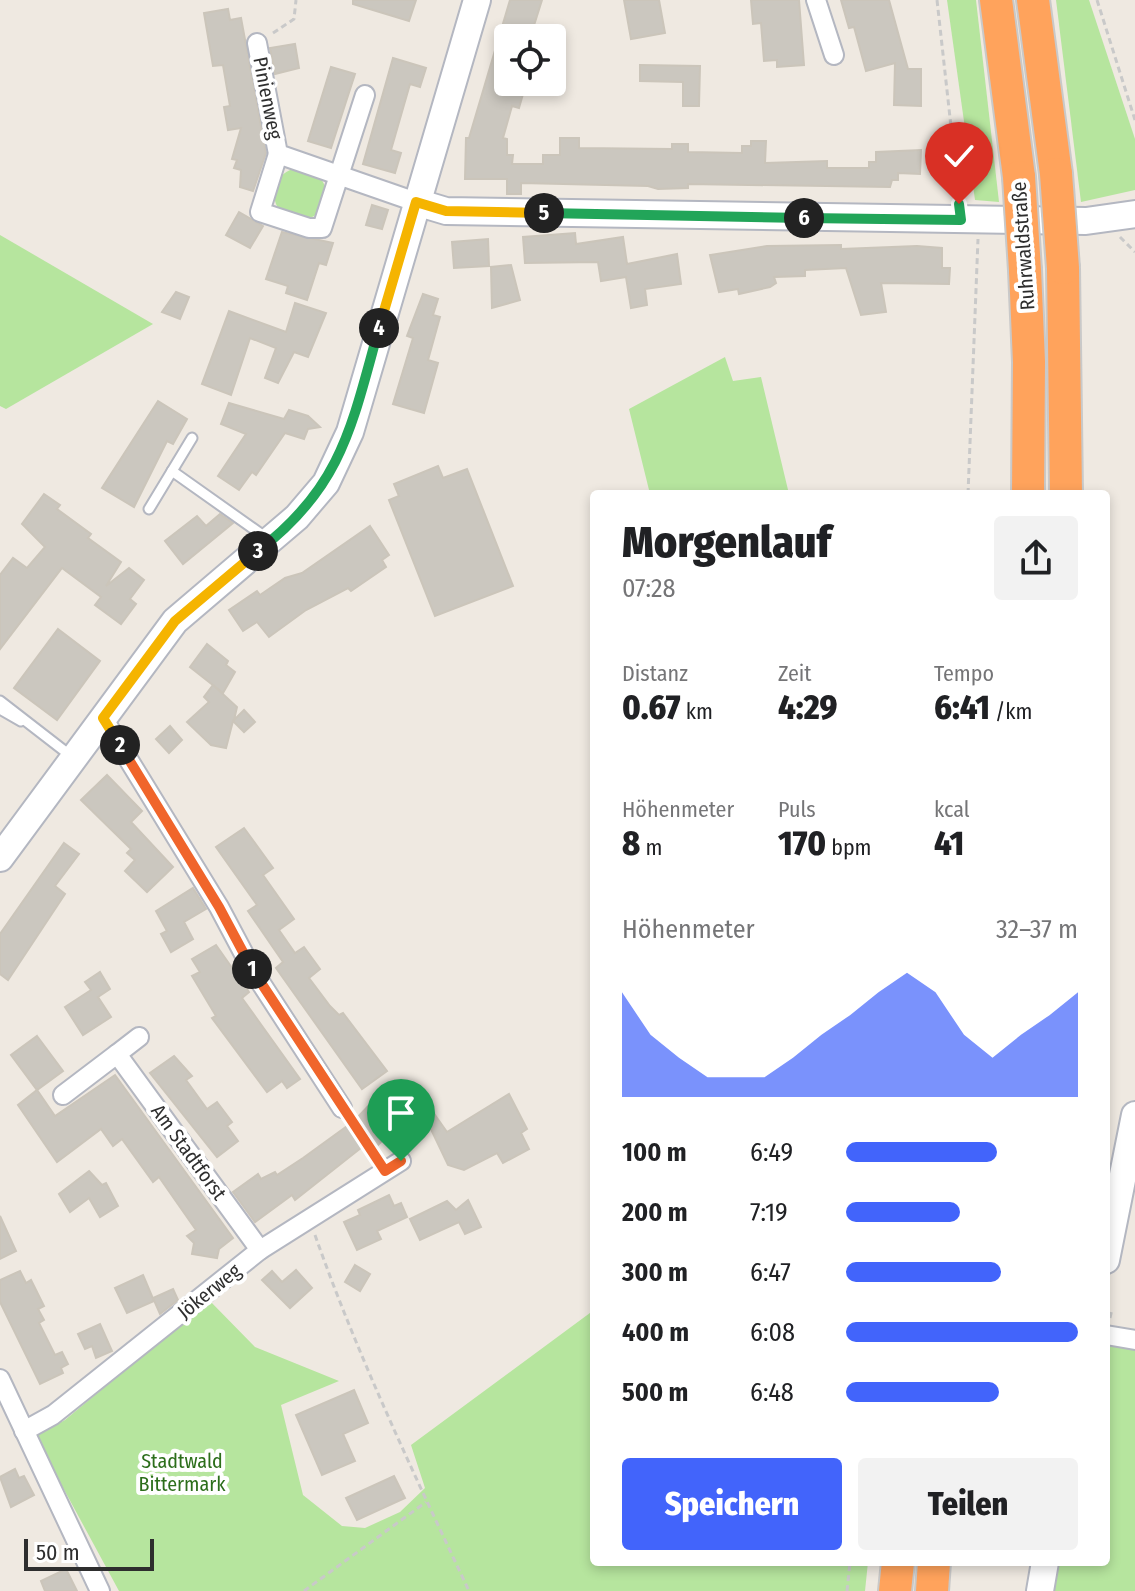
<!DOCTYPE html>
<html lang="de">
<head>
<meta charset="utf-8">
<style>
  :root { --surface:#fff; --page:#f2f2f2; --text:#202124; --muted:#757577; --accent:#4264fb }
  body { margin:0; font-family:"Fira Sans Condensed",sans-serif; background:var(--page); color:var(--text); height:100vh; display:flex; flex-direction:column; font-size:30px; white-space:nowrap }
  * { box-sizing:border-box; margin:0 }
  p { font-size:26px; color:var(--muted) }
  .icon { flex:none; width:44px; height:44px; fill:none; stroke:currentColor; stroke-width:2; stroke-linecap:round; stroke-linejoin:round }
  .map { position:relative; flex:1; overflow:hidden }
  .sheet { position:absolute; left:590px; top:490px; width:520px; height:1076px; display:flex; flex-direction:column; background:var(--surface); border-radius:8px; box-shadow:0 4px 12px #0003 }
  .sheet>* { flex:none }
  .buttons { position:absolute; left:494px; top:24px; display:grid; gap:16px }
  .buttons a { display:grid; place-items:center; width:72px; height:72px; border-radius:8px; background:var(--surface); box-shadow:0 4px 12px #0003; font-size:40px }
  .scale { position:absolute; left:24px; bottom:20px; width:130px; box-sizing:border-box; padding-left:8px; border:4px solid #2e2e2e; border-top:0; font-size:22px; line-height:28px; white-space:nowrap; color:#2e2e2e; -webkit-text-stroke:6px #fff; paint-order:stroke }
  .pin { position:absolute; display:grid; place-items:center; width:68px; height:68px; color:#fff; margin:-82px -34px; border-radius:50% 50% 50% 0; rotate:-45deg; box-shadow:0 0 8px #0007 }
  .pin .icon { rotate:45deg }
  .km { position:absolute; width:40px; height:40px; margin:-20px; border-radius:50%; background:#222; color:#fff; font-size:22px; line-height:40px; text-align:center }
  .round { display:grid; place-items:center; flex:none; width:84px; height:84px; border-radius:8px; background:var(--page) }
  .head { display:flex; align-items:center; justify-content:space-between; height:136px; padding:0 32px }
  h1 { font-size:44px; font-weight:800; line-height:60px }
  .figures { display:grid; grid-template-columns:repeat(3,1fr); gap:12px; height:136px; padding:8px 32px }
  .figures div { display:grid; align-content:center }
  .figures b { font-size:34px; font-weight:800 }
  .figures small { font-size:22px; font-weight:400 }
  .figures p { font-size:22px }
  .chart { height:224px; padding:16px 32px }
  .chart p { display:flex; justify-content:space-between }
  .chart svg { width:100%; height:144px; margin-top:8px; fill:var(--accent); opacity:.7 }
  .action { display:flex; gap:16px; margin-top:auto; padding:16px 32px }
  .action a { flex:1; height:92px; border-radius:8px; background:var(--accent); color:#fff; font-size:32px; font-weight:800; line-height:92px; text-align:center }
  .action a+a { background:var(--page); color:var(--text) }
  ul { padding:0 32px; list-style:none; font-size:26px }
  li { display:grid; grid-template-columns:128px 96px 1fr; align-items:center; height:60px }
  li i { height:20px; border-radius:10px; background:var(--accent) }
  .map>svg:first-child { display:block }
  .green { fill:#b6e59e }
  .building { fill:#cbc7bf; stroke:#cbc5ba; stroke-width:2 }
  .lines { fill:none; stroke-linecap:round; stroke-linejoin:round }
  .lane-casing { stroke:#b4b7c1; stroke-width:13 }
  .street-casing { stroke:#b4b7c1; stroke-width:22 }
  .secondary-casing { stroke:#b4b7c1; stroke-width:30 }
  .highway-casing { stroke:#c9c9c9; stroke-width:36 }
  .path { stroke:#c9c9c9; stroke-width:3; stroke-dasharray:6 4; stroke-linecap:butt }
  .lane { stroke:#fff; stroke-width:9 }
  .street { stroke:#fff; stroke-width:18 }
  .secondary { stroke:#fff; stroke-width:26 }
  .highway { stroke:#ffa35c; stroke-width:32 }
  .highway-bridge-casing { stroke:#c9c9c9; stroke-width:36; stroke-linecap:butt }
  .highway-bridge { stroke:#ffa35c; stroke-width:32 }
  .split-1-casing { stroke:#fff; stroke-width:16 }
  .split-2-casing { stroke:#fff; stroke-width:16 }
  .split-3-casing { stroke:#fff; stroke-width:16 }
  .split-4-casing { stroke:#fff; stroke-width:16 }
  .split-5-casing { stroke:#fff; stroke-width:16 }
  .split-6-casing { stroke:#fff; stroke-width:16 }
  .split-7-casing { stroke:#fff; stroke-width:16 }
  .split-1 { stroke:#f0652b; stroke-width:10 }
  .split-2 { stroke:#f0652b; stroke-width:10 }
  .split-3 { stroke:#f5b400; stroke-width:10 }
  .split-4 { stroke:#22a559; stroke-width:10 }
  .split-5 { stroke:#f5b400; stroke-width:10 }
  .split-6 { stroke:#22a559; stroke-width:10 }
  .split-7 { stroke:#22a559; stroke-width:10 }
  .labels { text-anchor:middle; dominant-baseline:central; stroke-width:8; stroke-linejoin:round; paint-order:stroke }
  .street-label { font-size:20px; fill:#2e2e2e; stroke:#fff }
  .park-label { font-size:20px; fill:#2c6e1b; stroke:#fff }
</style>
</head>
<body>
<div class="map">
<svg width="1135" height="1591" viewBox="0 0 1135 1591">
  <rect width="100%" height="100%" fill="#efe9e1"/>
  <g class="green">
    <polygon points="947,0 976,0 999,202 975,200"/>
    <polygon points="1056,0 1089,0 1135,139 1135,190 1081,202"/>
    <circle cx="300" cy="194" r="26"/>
    <polygon points="0,235 153,324 6,409 0,406"/>
    <polygon points="725,357 733,381 761,377 789,494 650,494 629,409"/>
    <polygon points="209,1300 255,1347 339,1381 281,1405 303,1495 342,1526 365,1528 400,1512 425,1488 411,1445 594,1310 594,1562 868,1562 865,1591 119,1591 35,1436 65,1420"/>
    <polygon points="1106,1335 1135,1340 1135,1591 1040,1591 1045,1562 1106,1562"/>
  </g>
  <g class="building">
    <polygon points="353,0 416,0 409,21 353,4"/>
    <polygon points="510,0 542,0 530,38 508,38 508,82 517,82 514,92 523,94 519,108 512,106 503,138 507,139 507,155 513,155 512,164 543,164 543,155 560,155 560,138 579,138 579,148 672,149 672,144 688,144 688,152 742,153 742,146 751,146 751,141 766,141 765,163 827,161 827,168 869,168 869,162 876,162 876,152 921,150 920,174 898,173 898,180 892,180 890,187 688,184 688,188 658,189 648,186 521,183 521,194 507,194 507,179 465,179 466,138 469,138"/>
    <polygon points="624,0 659,0 665,33 631,39"/>
    <polygon points="751,0 799,0 804,65 777,67 777,60 764,61 761,23 753,24"/>
    <polygon points="841,0 889,0 908,69 921,69 921,106 894,105 895,63 866,71 854,27 849,28"/>
    <polygon points="228,9 230,20 241,18 266,153 253,191 240,187 241,170 234,168 237,160 232,159 241,128 228,130 224,107 230,106 223,65 213,66 204,13"/>
    <polygon points="295,44 299,68 275,74 270,48"/>
    <polygon points="393,58 426,68 420,87 410,84 391,150 401,153 395,173 363,164"/>
    <polygon points="640,65 700,66 699,106 683,106 683,82 640,81"/>
    <polygon points="331,67 355,74 331,148 308,141"/>
    <polygon points="372,205 388,210 382,229 366,225"/>
    <polygon points="239,212 263,226 250,248 226,235"/>
    <polygon points="282,232 333,243 326,265 319,263 307,300 286,293 288,286 266,279"/>
    <polygon points="575,233 576,244 623,237 627,264 677,254 681,284 645,289 647,305 631,308 626,277 601,281 598,262 525,263 523,237"/>
    <polygon points="488,239 489,266 454,268 452,242"/>
    <polygon points="841,245 841,249 917,246 942,248 942,268 950,268 949,284 881,283 886,312 861,315 846,268 805,270 805,276 774,277 776,283 770,287 739,294 738,289 719,292 710,255 767,246"/>
    <polygon points="511,265 520,300 492,308 491,267"/>
    <polygon points="176,292 189,297 180,319 162,312"/>
    <polygon points="423,294 438,299 433,315 440,317 428,360 438,363 424,413 393,404 413,338 407,336"/>
    <polygon points="295,303 326,313 308,357 294,352 278,383 265,378 276,348 250,338 231,395 202,384 229,311 286,332"/>
    <polygon points="158,401 187,419 173,444 167,441 134,507 102,488"/>
    <polygon points="229,403 284,419 289,410 308,416 320,427 308,429 304,439 285,433 256,475 252,472 239,490 218,476 246,434 221,424"/>
    <polygon points="438,466 443,478 467,469 513,586 435,616 389,500 399,496 394,484"/>
    <polygon points="44,494 60,505 57,509 91,534 88,538 121,562 106,586 129,568 144,580 130,599 136,604 121,624 95,605 101,597 62,568 0,649 0,575 13,558 27,568 45,547 22,524"/>
    <polygon points="220,514 233,523 183,564 165,541 197,516 206,526"/>
    <polygon points="370,526 389,555 382,560 386,567 351,591 348,588 306,610 269,637 257,622 243,631 229,610 257,591 260,595 285,578 302,573"/>
    <polygon points="58,629 100,661 57,720 14,688"/>
    <polygon points="207,644 228,661 226,665 235,672 223,693 190,667"/>
    <polygon points="213,685 237,707 234,720 244,710 255,722 244,732 233,721 226,748 211,745 187,722 209,702 204,697"/>
    <polygon points="170,726 182,740 169,753 156,739"/>
    <polygon points="107,775 142,811 131,822 173,867 147,892 125,871 135,860 127,853 131,849 81,800"/>
    <polygon points="244,828 273,868 263,875 294,919 279,930 295,953 304,947 320,969 309,978 330,1006 339,1015 343,1013 387,1071 362,1089 276,968 283,962 248,911 257,905 216,847"/>
    <polygon points="64,843 79,854 55,886 65,894 8,980 0,974 0,934"/>
    <polygon points="193,888 206,909 184,922 193,939 171,952 161,934 167,931 156,911"/>
    <polygon points="216,945 249,992 242,998 300,1079 287,1088 282,1081 267,1092 212,1018 216,1016 192,976 200,972 192,959"/>
    <polygon points="100,972 110,989 98,997 111,1017 83,1035 65,1007 91,990 85,982"/>
    <polygon points="37,1036 63,1071 37,1090 11,1055"/>
    <polygon points="174,1056 192,1076 186,1080 207,1109 217,1102 232,1122 227,1126 238,1141 217,1157 150,1073"/>
    <polygon points="115,1075 233,1238 219,1249 217,1258 192,1254 194,1243 187,1236 196,1230 159,1177 153,1182 122,1139 113,1146 101,1129 57,1162 18,1105 37,1090 55,1116"/>
    <polygon points="509,1094 527,1129 521,1133 529,1149 503,1163 497,1153 464,1170 448,1165 428,1123 417,1131 408,1118 428,1105 447,1132"/>
    <polygon points="376,1098 394,1117 381,1129 387,1136 377,1146 371,1140 295,1200 292,1195 255,1222 233,1192 258,1174 261,1179 275,1172 277,1175 303,1158 354,1121"/>
    <polygon points="89,1171 102,1185 106,1183 118,1206 100,1217 89,1198 70,1212 59,1194"/>
    <polygon points="389,1195 394,1206 401,1203 407,1217 377,1231 381,1239 357,1250 344,1222 360,1215 358,1210"/>
    <polygon points="468,1200 481,1227 465,1234 459,1222 420,1240 410,1219 447,1201 456,1210"/>
    <polygon points="0,1216 16,1251 0,1259"/>
    <polygon points="355,1265 370,1274 360,1291 345,1282"/>
    <polygon points="296,1270 312,1288 290,1308 262,1280 272,1271 282,1282"/>
    <polygon points="20,1271 26,1283 31,1280 44,1306 38,1309 44,1320 39,1323 55,1355 62,1352 68,1364 61,1368 63,1373 40,1384 0,1302 0,1280"/>
    <polygon points="143,1275 154,1301 127,1313 115,1288"/>
    <polygon points="173,1289 178,1300 160,1314 153,1298"/>
    <polygon points="100,1324 112,1351 96,1358 92,1346 85,1349 78,1334"/>
    <polygon points="354,1390 368,1423 343,1434 355,1461 322,1475 296,1415"/>
    <polygon points="15,1469 19,1478 24,1476 34,1495 11,1507 0,1477"/>
    <polygon points="394,1476 405,1498 357,1520 346,1498"/>
    <polygon points="66,1569 77,1591 45,1591 41,1581"/>
  </g>
  <g class="lines">
    <g class="lane-casing">
      <g id="lane">
        <polyline points="172,471 268,539"/>
        <polyline points="149,509 192,438"/>
        <polyline points="0,701 71,756"/>
        <polyline points="0,709 21,721"/>
      </g>
    </g>
    <g class="street-casing">
      <g id="street">
        <polyline points="816,0 834,55"/>
        <polyline points="257,43 278,154 416,202"/>
        <polyline points="278,154 260,212 309,228 322,228 365,95"/>
        <polyline points="103,718 219,907 253,971 342,1108"/>
        <polyline points="117,1054 139,1037"/>
        <polyline points="63,1095 117,1054 260,1250"/>
        <polyline points="1106,1335 1135,1340"/>
        <polyline points="0,1379 100,1591"/>
        <polyline points="24,1431 53,1415 260,1250 401,1161"/>
      </g>
    </g>
    <g class="secondary-casing">
      <g id="secondary">
        <polyline points="416,202 446,211 1086,221 1135,214"/>
        <polyline points="0,858 175,621 297,517 326,483 350,432 477,0"/>
        <polyline points="1106,1260 1135,1115"/>
        <polyline points="1040,1591 1045,1562"/>
      </g>
    </g>
    <g class="highway-casing">
      <g id="highway">
        <polyline points="996,0 1019,177"/>
        <polyline points="1033,0 1056,174"/>
        <polyline points="1063,268 1066,494"/>
        <polyline points="1025,270 1029,362 1028,494"/>
        <polyline points="895,1591 898,1562"/>
        <polyline points="932,1591 934,1562"/>
      </g>
    </g>
    <g class="path">
      <polyline points="937,0 959,199"/>
      <polyline points="1097,0 1135,120"/>
      <polyline points="273,33 294,19 296,0"/>
      <polyline points="1120,237 1135,252"/>
      <polyline points="968,494 978,239"/>
      <polyline points="351,1121 376,1158"/>
      <path d="M315 1235C358 1357 414 1474 469 1591"/>
      <polyline points="1110,1318 1112,1309"/>
      <polyline points="304,1591 426,1502"/>
      <polyline points="847,1591 850,1562"/>
    </g>
    <use href="#lane" class="lane"/>
    <use href="#street" class="street"/>
    <use href="#secondary" class="secondary"/>
    <use href="#highway" class="highway"/>
    <g class="highway-bridge-casing">
      <g id="highway-bridge">
        <polyline points="1056,174 1063,268"/>
        <polyline points="1019,177 1025,270"/>
      </g>
    </g>
    <use href="#highway-bridge" class="highway-bridge"/>
  </g>
  <g class="lines">
    <g class="split-1-casing">
      <polyline id="split-1" points="252,969 385,1171 401,1161"/>
    </g>
    <g class="split-2-casing">
      <polyline id="split-2" points="120,745 219,907 252,969"/>
    </g>
    <g class="split-3-casing">
      <polyline id="split-3" points="120,745 103,718 175,621 258,551"/>
    </g>
    <g class="split-4-casing">
      <path id="split-4" d="M258 551C342 487 352 425 379 328"/>
    </g>
    <g class="split-5-casing">
      <polyline id="split-5" points="379,328 416,202 446,211 544,213"/>
    </g>
    <g class="split-6-casing">
      <polyline id="split-6" points="544,213 804,218"/>
    </g>
    <g class="split-7-casing">
      <polyline id="split-7" points="804,218 961,220 959,204"/>
    </g>
    <use href="#split-1" class="split-1"/>
    <use href="#split-2" class="split-2"/>
    <use href="#split-3" class="split-3"/>
    <use href="#split-4" class="split-4"/>
    <use href="#split-5" class="split-5"/>
    <use href="#split-6" class="split-6"/>
    <use href="#split-7" class="split-7"/>
  </g>
  <g class="labels">
    <g class="street-label">
      <text transform="translate(268 98) rotate(79)">Pinienweg</text>
      <text transform="translate(1023 246) rotate(-94)">Ruhrwaldstraße</text>
      <text transform="translate(189 1152) rotate(54)">Am Stadtforst</text>
      <text transform="translate(209 1291) rotate(-39)">Jökerweg</text>
    </g>
    <g class="park-label">
      <text x="182" y="1461">Stadtwald<tspan x="182" dy="23">Bittermark</tspan></text>
    </g>
  </g>
</svg>
<div class="buttons">
<a><svg class="icon" aria-label="locate" viewBox="0 0 24 24"><circle cx="12" cy="12" r="6"/><path d="M12 2v4M12 18v4M2 12h4M18 12h4"/></svg></a>
</div>
<div class="scale">50 m</div>
<div class="pin" style="left:401px;top:1161px;background:#1e9e55"><svg class="icon" aria-label="arrive" viewBox="0 0 24 24"><path d="M6 21V4h12l-3 4 3 4H6"/></svg></div>
<div class="pin" style="left:959px;top:204px;background:#d93025"><svg class="icon" aria-label="check" viewBox="0 0 24 24"><path d="M5 12l5 5 9-10"/></svg></div>
<b class="km" style="left:252px;top:969px">1</b>
<b class="km" style="left:120px;top:745px">2</b>
<b class="km" style="left:258px;top:551px">3</b>
<b class="km" style="left:379px;top:328px">4</b>
<b class="km" style="left:544px;top:213px">5</b>
<b class="km" style="left:804px;top:218px">6</b>
<section class="sheet">
<div class="head"><div><h1>Morgenlauf</h1><p>07:28</p></div><a class="round"><svg class="icon" aria-label="share" viewBox="0 0 24 24"><path d="M12 15V3M7 8l5-5 5 5M5 13v7h14v-7"/></svg></a></div>
<div class="figures">
<div><p>Distanz</p><b>0.67<small> km</small></b></div>
<div><p>Zeit</p><b>4:29</b></div>
<div><p>Tempo</p><b>6:41<small> /km</small></b></div>
</div>
<div class="figures">
<div><p>Höhenmeter</p><b>8<small> m</small></b></div>
<div><p>Puls</p><b>170<small> bpm</small></b></div>
<div><p>kcal</p><b>41</b></div>
</div>
<div class="chart"><p><span>Höhenmeter</span>32–37 m</p>
<svg viewBox="0 0 160 44" preserveAspectRatio="none"><path d="M0 44V12L10 25L20 32L30 38L40 38L50 38L60 32L70 25L80 19L90 12L100 6L110 12L120 25L130 32L140 25L150 19L160 12V44z"/></svg>
</div>
<ul>
<li><b>100 m</b>6:49<i style="width:65%"></i></li>
<li><b>200 m</b>7:19<i style="width:49%"></i></li>
<li><b>300 m</b>6:47<i style="width:67%"></i></li>
<li><b>400 m</b>6:08<i style="width:100%"></i></li>
<li><b>500 m</b>6:48<i style="width:66%"></i></li>
</ul>
<div class="action"><a>Speichern</a><a>Teilen</a></div>
</section>
</div>
</body>
</html>
